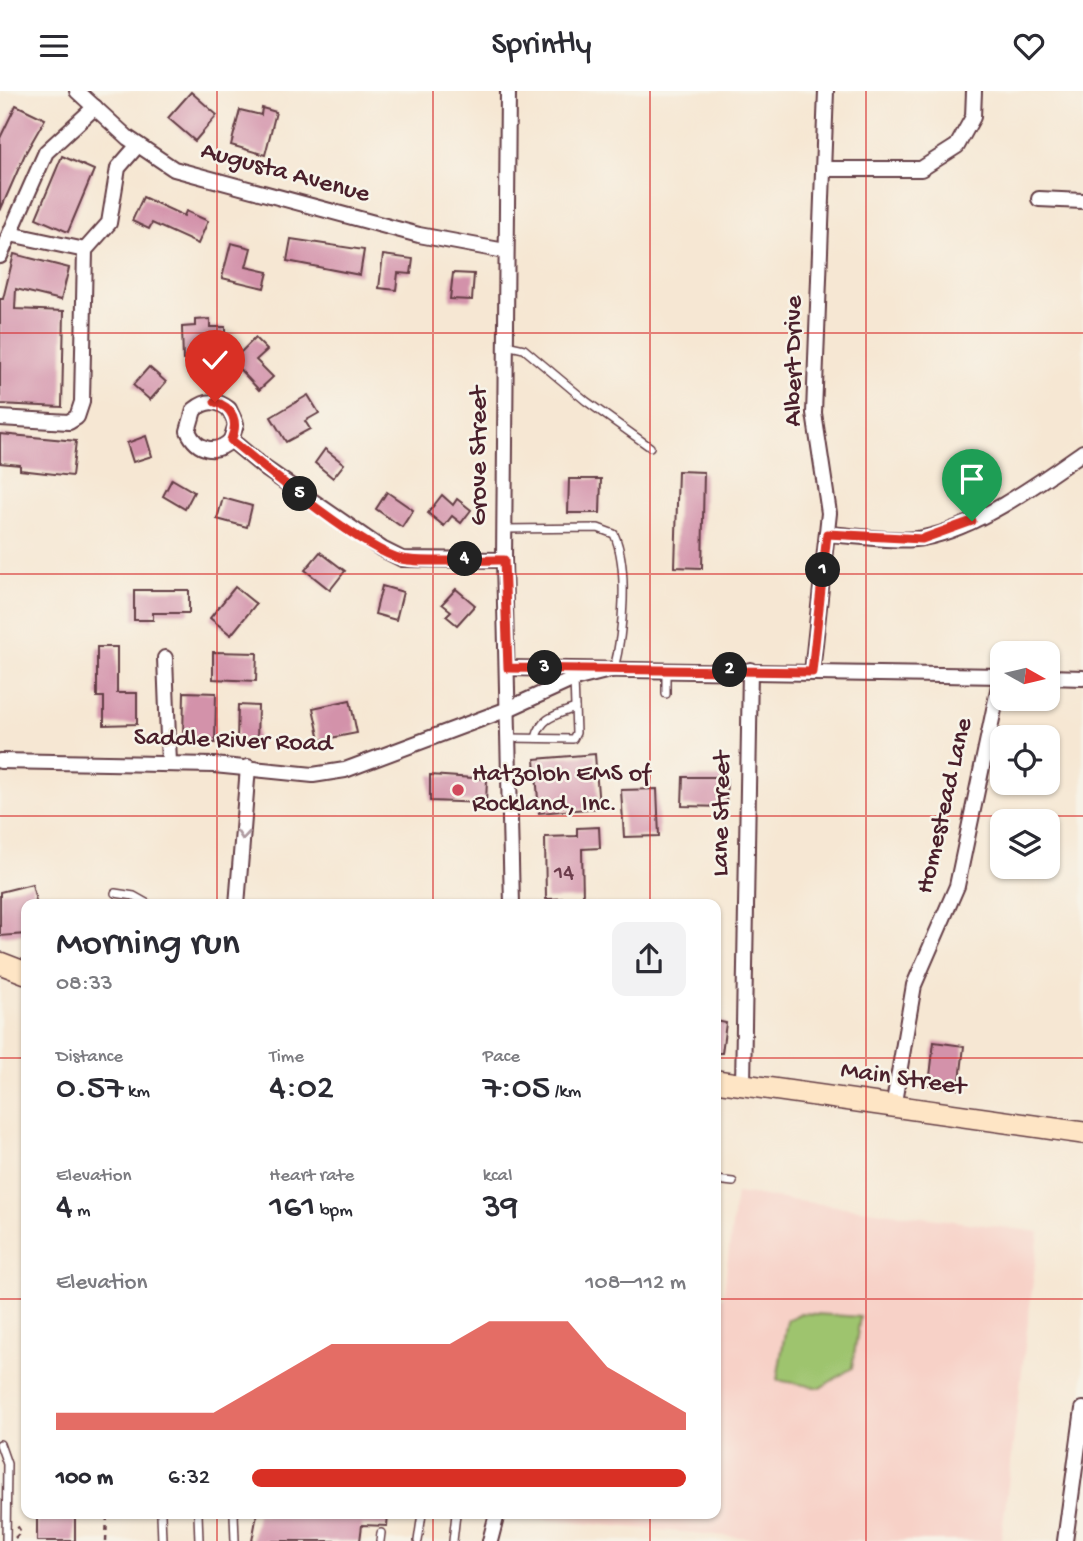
<!DOCTYPE html>
<html lang="en">
<head>
<meta charset="utf-8">
<style>
  :root { --surface:#fff; --page:#f2f2f3; --text:#2b2b33; --muted:#7c7c81; --accent:#d93025 }
  body { margin:0; font-family:"Gochi Hand",sans-serif; background:var(--page); color:var(--text); height:100vh; display:flex; flex-direction:column; font-size:26px; white-space:nowrap }
  * { box-sizing:border-box; margin:0 }
  p { font-size:23px; color:var(--muted) }
  .icon { flex:none; width:38px; height:38px; fill:none; stroke:currentColor; stroke-width:2; stroke-linecap:round; stroke-linejoin:round }
  .map { position:relative; flex:1; overflow:hidden }
  .panel { position:absolute; left:21px; top:808px; width:700px; height:620px; display:flex; flex-direction:column; background:var(--surface); border-radius:14px; box-shadow:0 2px 5px #0004 }
  .panel>* { flex:none }
  .needle { width:46px; rotate:98deg }
  .buttons { position:absolute; left:990px; top:550px; display:grid; gap:14px }
  .buttons a { display:grid; place-items:center; width:70px; height:70px; border-radius:14px; background:var(--surface); box-shadow:0 2px 5px #0004; font-size:35px }
  .pin { position:absolute; display:grid; place-items:center; width:60px; height:60px; color:#fff; margin:-72px -30px; border-radius:50% 50% 50% 0; rotate:-45deg; box-shadow:0 0 7px #0007 }
  .pin .icon { rotate:45deg }
  .km { position:absolute; width:35px; height:35px; margin:-18px; border-radius:50%; background:#222; color:#fff; font-size:19px; line-height:35px; text-align:center }
  .round { display:grid; place-items:center; flex:none; width:74px; height:74px; border-radius:14px; background:var(--page) }
  .summary { display:flex; align-items:center; justify-content:space-between; height:119px; padding:0 35px }
  h1 { font-size:38px; font-weight:600; line-height:52px }
  .metrics { display:grid; grid-template-columns:repeat(3,1fr); gap:10px; height:119px; padding:7px 35px }
  .metrics div { display:grid; align-content:center }
  .metrics b { font-size:35px; font-weight:600 }
  .metrics small { font-size:19px; font-weight:400 }
  .metrics p { font-size:19px }
  .chart { height:196px; padding:14px 35px }
  .chart p { display:flex; justify-content:space-between }
  .chart svg { width:100%; height:126px; margin-top:7px; fill:var(--accent); opacity:.7 }
  ul { padding:0 35px; list-style:none; font-size:23px }
  li { display:grid; grid-template-columns:112px 84px 1fr; align-items:center; height:52px }
  li i { height:18px; border-radius:9px; background:var(--accent) }
  header { display:flex; justify-content:space-between; align-items:center; height:91px; padding:0 35px; background:var(--surface); font-size:32px; font-weight:600 }
  .map>svg:first-child { display:block }
  .built { fill:#f7d1c7 }
  .green { fill:#9ec46e; stroke:#74724c; stroke-width:2 }
  .building { fill:#d392aa }
  .lines { fill:none; stroke-linecap:round; stroke-linejoin:round }
  .lane-casing { stroke:#643d44; stroke-width:10 }
  .street-casing { stroke:#643d44; stroke-width:18 }
  .secondary-casing { stroke:#643d44; stroke-width:24 }
  .path { stroke:#643d44; stroke-width:2.5; stroke-dasharray:5 5; stroke-linecap:butt }
  .lane { stroke:#fff; stroke-width:7 }
  .street { stroke:#fff; stroke-width:14 }
  .secondary { stroke:#fee5c5; stroke-width:21 }
  .oneway { stroke:#ae9aa0 }
  .route-casing { stroke:#fff; stroke-width:14 }
  .route { stroke:#d93025; stroke-width:9 }
  .grid { fill:none; stroke:#d62828; stroke-width:2; stroke-opacity:0.55 }
  .poi-dot { fill:#d1495b; stroke:#f7f3e8; stroke-width:2.5 }
  .labels { text-anchor:middle; dominant-baseline:central; stroke-width:5; stroke-linejoin:round; paint-order:stroke }
  .number-label { font-size:23px; fill:#6c3c4b }
  .street-label { font-size:26px; fill:#4a1f2b; stroke:#f7f3e8 }
  .poi-label { font-size:26px; fill:#4a1f2b; stroke:#f7f3e8; text-anchor:start }
</style>
</head>
<body>
<header><svg class="icon" aria-label="menu" viewBox="0 0 24 24"><path d="M4 6h16M4 12h16M4 18h16"/></svg>Sprintly<svg class="icon" aria-label="heart" viewBox="0 0 24 24"><path d="M12 20l-8-8c-3-5 5-10 8-4 3-6 11-1 8 4z"/></svg></header>
<div class="map">
<svg width="1083" height="1450" viewBox="0 0 1083 1450">
  <rect width="100%" height="100%" fill="#f7f3e8"/>
  <filter id="ink" filterUnits="userSpaceOnUse"><feTurbulence type="fractalNoise" baseFrequency=".0143" numOctaves="2"/><feDisplacementMap in="SourceGraphic" scale="14" xChannelSelector="R" yChannelSelector="G"/><feConvolveMatrix kernelMatrix="1 2 1 2 8 2 1 2 1" color-interpolation-filters="sRGB"/></filter>
  <filter id="wash" filterUnits="userSpaceOnUse"><feTurbulence type="fractalNoise" baseFrequency=".00686" numOctaves="4" result="noise"/><feDisplacementMap in="SourceGraphic" scale="28" xChannelSelector="R" yChannelSelector="G"/><feGaussianBlur stdDeviation="1.57" result="paint"/><feColorMatrix in="noise" values="0 0 0 0 0 0 0 0 0 0 0 0 0 0 0 0 0 1.4 0 .05"/><feComposite in="paint" operator="in"/></filter>
  <g filter="url(#wash)">
    <rect width="100%" height="100%" fill="#f6e7d3"/>
    <polygon class="built" points="736,1102 1039,1141 1001,1450 783,1450 482,1423 716,1423 716,1207 723,1207"/>
    <polygon class="green" points="801,1222 860,1226 852,1277 820,1297 777,1289 787,1229"/>
    <g id="blocks">
      <g class="building">
        <polygon points="191,1 217,24 195,50 168,27"/>
        <polygon points="16,14 45,28 25,63 0,120 0,47"/>
        <polygon points="262,17 276,21 265,64 231,54 240,19 261,24"/>
        <polygon points="62,65 94,79 68,141 36,127"/>
        <polygon points="143,106 184,125 186,120 208,130 198,153 152,132 149,138 132,130"/>
        <polygon points="291,148 364,159 360,184 287,170"/>
        <polygon points="231,152 251,157 246,176 268,181 264,197 222,187"/>
        <polygon points="14,163 69,177 61,209 16,198 15,218 64,220 62,316 0,313 0,208 3,208"/>
        <polygon points="383,164 413,168 411,183 398,182 396,199 379,197"/>
        <polygon points="453,182 474,183 472,209 450,208"/>
        <polygon points="210,228 210,236 225,236 225,254 204,254 204,269 183,269 182,236 195,235 195,229"/>
        <polygon points="255,247 267,259 256,269 273,286 259,299 232,270"/>
        <polygon points="149,276 166,291 150,309 133,294"/>
        <polygon points="308,304 319,322 305,330 310,338 286,351 271,326"/>
        <polygon points="0,343 76,350 72,385 20,379 20,374 0,372"/>
        <polygon points="146,345 152,365 133,371 127,352"/>
        <polygon points="325,358 344,373 333,387 315,372"/>
        <polygon points="678,380 704,381 702,477 675,476"/>
        <polygon points="172,388 194,401 185,418 163,405"/>
        <polygon points="569,388 601,388 600,422 568,422"/>
        <polygon points="387,401 413,419 402,436 376,418"/>
        <polygon points="442,404 453,414 457,408 471,419 461,432 452,425 444,435 428,422"/>
        <polygon points="223,407 252,415 247,436 217,428"/>
        <polygon points="320,461 345,480 330,499 305,479"/>
        <polygon points="382,495 403,501 396,529 375,523"/>
        <polygon points="235,496 256,513 231,544 210,527"/>
        <polygon points="456,498 475,514 457,534 446,525 451,520 442,513"/>
        <polygon points="134,499 189,499 189,522 153,522 153,529 134,529"/>
        <polygon points="97,556 117,556 117,602 137,602 137,633 104,634 104,606 97,606"/>
        <polygon points="213,561 257,562 256,590 213,588"/>
        <polygon points="184,601 216,602 215,652 183,651"/>
        <polygon points="350,609 357,642 320,649 313,617"/>
        <polygon points="238,614 258,615 257,649 237,648"/>
        <polygon points="595,663 599,717 539,722 535,668"/>
        <polygon points="430,684 487,688 486,712 430,710"/>
        <polygon points="683,686 727,686 726,716 682,715"/>
        <polygon points="657,698 659,745 624,746 621,699"/>
        <polygon points="599,736 600,757 582,758 583,807 546,808 545,746 577,745 577,737"/>
        <polygon points="32,793 37,814 26,814 26,843 0,845 0,801"/>
        <polygon points="716,930 726,932 722,962 716,962"/>
        <polygon points="934,951 964,955 959,998 929,994"/>
        <rect x="37" y="1423" width="38" height="27"/>
        <polygon points="257,1423 388,1423 387,1435 362,1434 360,1450 252,1450"/>
      </g>
    </g>
  </g>
  <g filter="url(#ink)">
    <use href="#blocks" fill-opacity="0" stroke="#643d44" stroke-width="2"/>
    <g class="lines">
      <g class="lane-casing">
        <g id="lane">
          <polyline points="506,254 524,258 586,310 650,356"/>
          <path d="M504 438 598 437 614 443C629 476 623 543 614 578"/>
          <polyline points="666,579 666,603"/>
          <polyline points="510,647 573,648 576,642 574,589"/>
          <path d="M536 647C541 626 556 624 575 617"/>
          <polyline points="115,802 134,805 150,814"/>
          <polyline points="716,1089 733,1091"/>
          <polyline points="0,1353 7,1373 6,1450"/>
          <polyline points="161,1423 162,1450"/>
          <polyline points="198,1423 199,1450"/>
          <polyline points="234,1423 235,1450"/>
          <polyline points="380,1450 381,1442"/>
          <polyline points="418,1450 422,1423"/>
          <polyline points="453,1450 456,1423"/>
        </g>
      </g>
      <g class="street-casing">
        <g id="street">
          <polyline points="77,0 128,47 174,78 419,144 505,160"/>
          <polyline points="508,0 504,469 512,814"/>
          <polyline points="825,78 921,78 957,55 973,26 974,0"/>
          <polyline points="1039,108 1083,110"/>
          <polyline points="10,143 85,159"/>
          <polyline points="0,165 46,61 95,16"/>
          <polyline points="0,327 69,331 77,326 82,311 85,159 109,132 118,77 138,54"/>
          <path d="M231 349 236 333 229 318C217 309 206 309 194 319L188 340C197 360 216 364 231 349L266 378 382 458 402 468 504 469"/>
          <path d="M827 443C852 444 900 452 923 447 977 437 1039 392 1083 361"/>
          <polyline points="165,567 169,673"/>
          <polyline points="508,577 1003,585"/>
          <polyline points="812,581 829,422 814,322 826,0"/>
          <polyline points="1048,586 1083,587"/>
          <polyline points="0,670 214,674 313,684 345,679 508,618 574,588 614,578"/>
          <polyline points="237,814 248,676"/>
          <polyline points="743,994 750,579"/>
          <polyline points="893,1017 914,894 957,795 1001,585"/>
          <polyline points="490,1450 497,1423"/>
          <polyline points="1065,1450 1083,1318"/>
        </g>
      </g>
      <g class="secondary-casing">
        <g id="secondary">
          <polyline points="0,872 26,882"/>
          <polyline points="716,990 1083,1042"/>
        </g>
      </g>
      <g class="path">
        <polyline points="15,1447 21,1441 16,1433"/>
        <polyline points="106,1450 107,1423"/>
      </g>
      <use href="#lane" class="lane"/>
      <use href="#street" class="street"/>
      <use href="#secondary" class="secondary"/>
    </g>
    <defs><path id="oneway-chevron" d="M-2-3.5L2.5 0L-2 3.5" fill="none" stroke-width="1.6" stroke-linecap="round" stroke-linejoin="round" transform="scale(1.75)"/></defs>
    <use class="oneway" href="#oneway-chevron" transform="translate(243 744) rotate(95)"/>
  </g>
  <g class="lines" filter="url(#ink)">
    <g class="route-casing">
      <path id="route" d="M215 311C233 316 239 331 231 349 265 377 363 459 402 468 426 473 478 468 504 469L508 577 812 581 827 443 922 448 972 430"/>
    </g>
    <use href="#route" class="route"/>
  </g>
  <path class="grid" d="M217 0V814M433 0V814M650 0V814M866 0V1450M0 242H1083M0 483H1083M0 725H1083M0 967H26M716 967H1083M0 1208H26M716 1208H1083M217 1423V1450M433 1423V1450M650 1423V1450"/>
  <circle class="poi-dot" cx="458" cy="699" r="7"/>
  <g class="labels">
    <g class="number-label">
      <text x="564" y="782">14</text>
    </g>
    <g class="street-label">
      <text transform="translate(285 83) rotate(15)">Augusta Avenue</text>
      <text transform="translate(795 270) rotate(-90)">Albert Drive</text>
      <text transform="translate(480 365) rotate(-90)">Grove Street</text>
      <text transform="translate(233 651) rotate(2)">Saddle River Road</text>
      <text transform="translate(946 715) rotate(-77)">Homestead Lane</text>
      <text transform="translate(723 723) rotate(-89)">Lane Street</text>
      <text transform="translate(903 989) rotate(8)">Main Street</text>
    </g>
    <g class="poi-label">
      <text x="472" y="684">Hatzoloh EMS of<tspan x="472" dy="30">Rockland, Inc.</tspan></text>
    </g>
  </g>
</svg>
<div class="buttons">
<a><svg class="needle" viewBox="-14 -14 28 28"><path d="M0-13l5 13h-10z" fill="#e53935"/><path d="M0 13l5-13h-10z" fill="#7c7c81"/></svg></a>
<a><svg class="icon" aria-label="locate" viewBox="0 0 24 24"><circle cx="12" cy="12" r="6"/><path d="M12 2v4M12 18v4M2 12h4M18 12h4"/></svg></a>
<a><svg class="icon" aria-label="layers" viewBox="0 0 24 24"><path d="M12 4l9 5-9 5-9-5zM3 14l9 5 9-5"/></svg></a>
</div>
<div class="pin" style="left:972px;top:430px;background:#1e9e55"><svg class="icon" aria-label="arrive" viewBox="0 0 24 24"><path d="M6 21V4h12l-3 4 3 4H6"/></svg></div>
<div class="pin" style="left:215px;top:311px;background:#d93025"><svg class="icon" aria-label="check" viewBox="0 0 24 24"><path d="M5 12l5 5 9-10"/></svg></div>
<b class="km" style="left:823px;top:479px">1</b>
<b class="km" style="left:730px;top:579px">2</b>
<b class="km" style="left:545px;top:577px">3</b>
<b class="km" style="left:465px;top:468px">4</b>
<b class="km" style="left:300px;top:403px">5</b>
<section class="panel">
<div class="summary"><div><h1>Morning run</h1><p>08:33</p></div><a class="round"><svg class="icon" aria-label="share" viewBox="0 0 24 24"><path d="M12 15V3M7 8l5-5 5 5M5 13v7h14v-7"/></svg></a></div>
<div class="metrics">
<div><p>Distance</p><b>0.57<small> km</small></b></div>
<div><p>Time</p><b>4:02</b></div>
<div><p>Pace</p><b>7:05<small> /km</small></b></div>
</div>
<div class="metrics">
<div><p>Elevation</p><b>4<small> m</small></b></div>
<div><p>Heart rate</p><b>161<small> bpm</small></b></div>
<div><p>kcal</p><b>39</b></div>
</div>
<div class="chart"><p><span>Elevation</span>108–112 m</p>
<svg viewBox="0 0 160 44" preserveAspectRatio="none"><path d="M0 44V38L10 38L20 38L30 38L40 38L50 30L60 22L70 14L80 14L90 14L100 14L110 6L120 6L130 6L140 22L150 30L160 38V44z"/></svg>
</div>
<ul>
<li><b>100 m</b>6:32<i style="width:100%"></i></li>
</ul>
</section>
</div>
</body>
</html>
